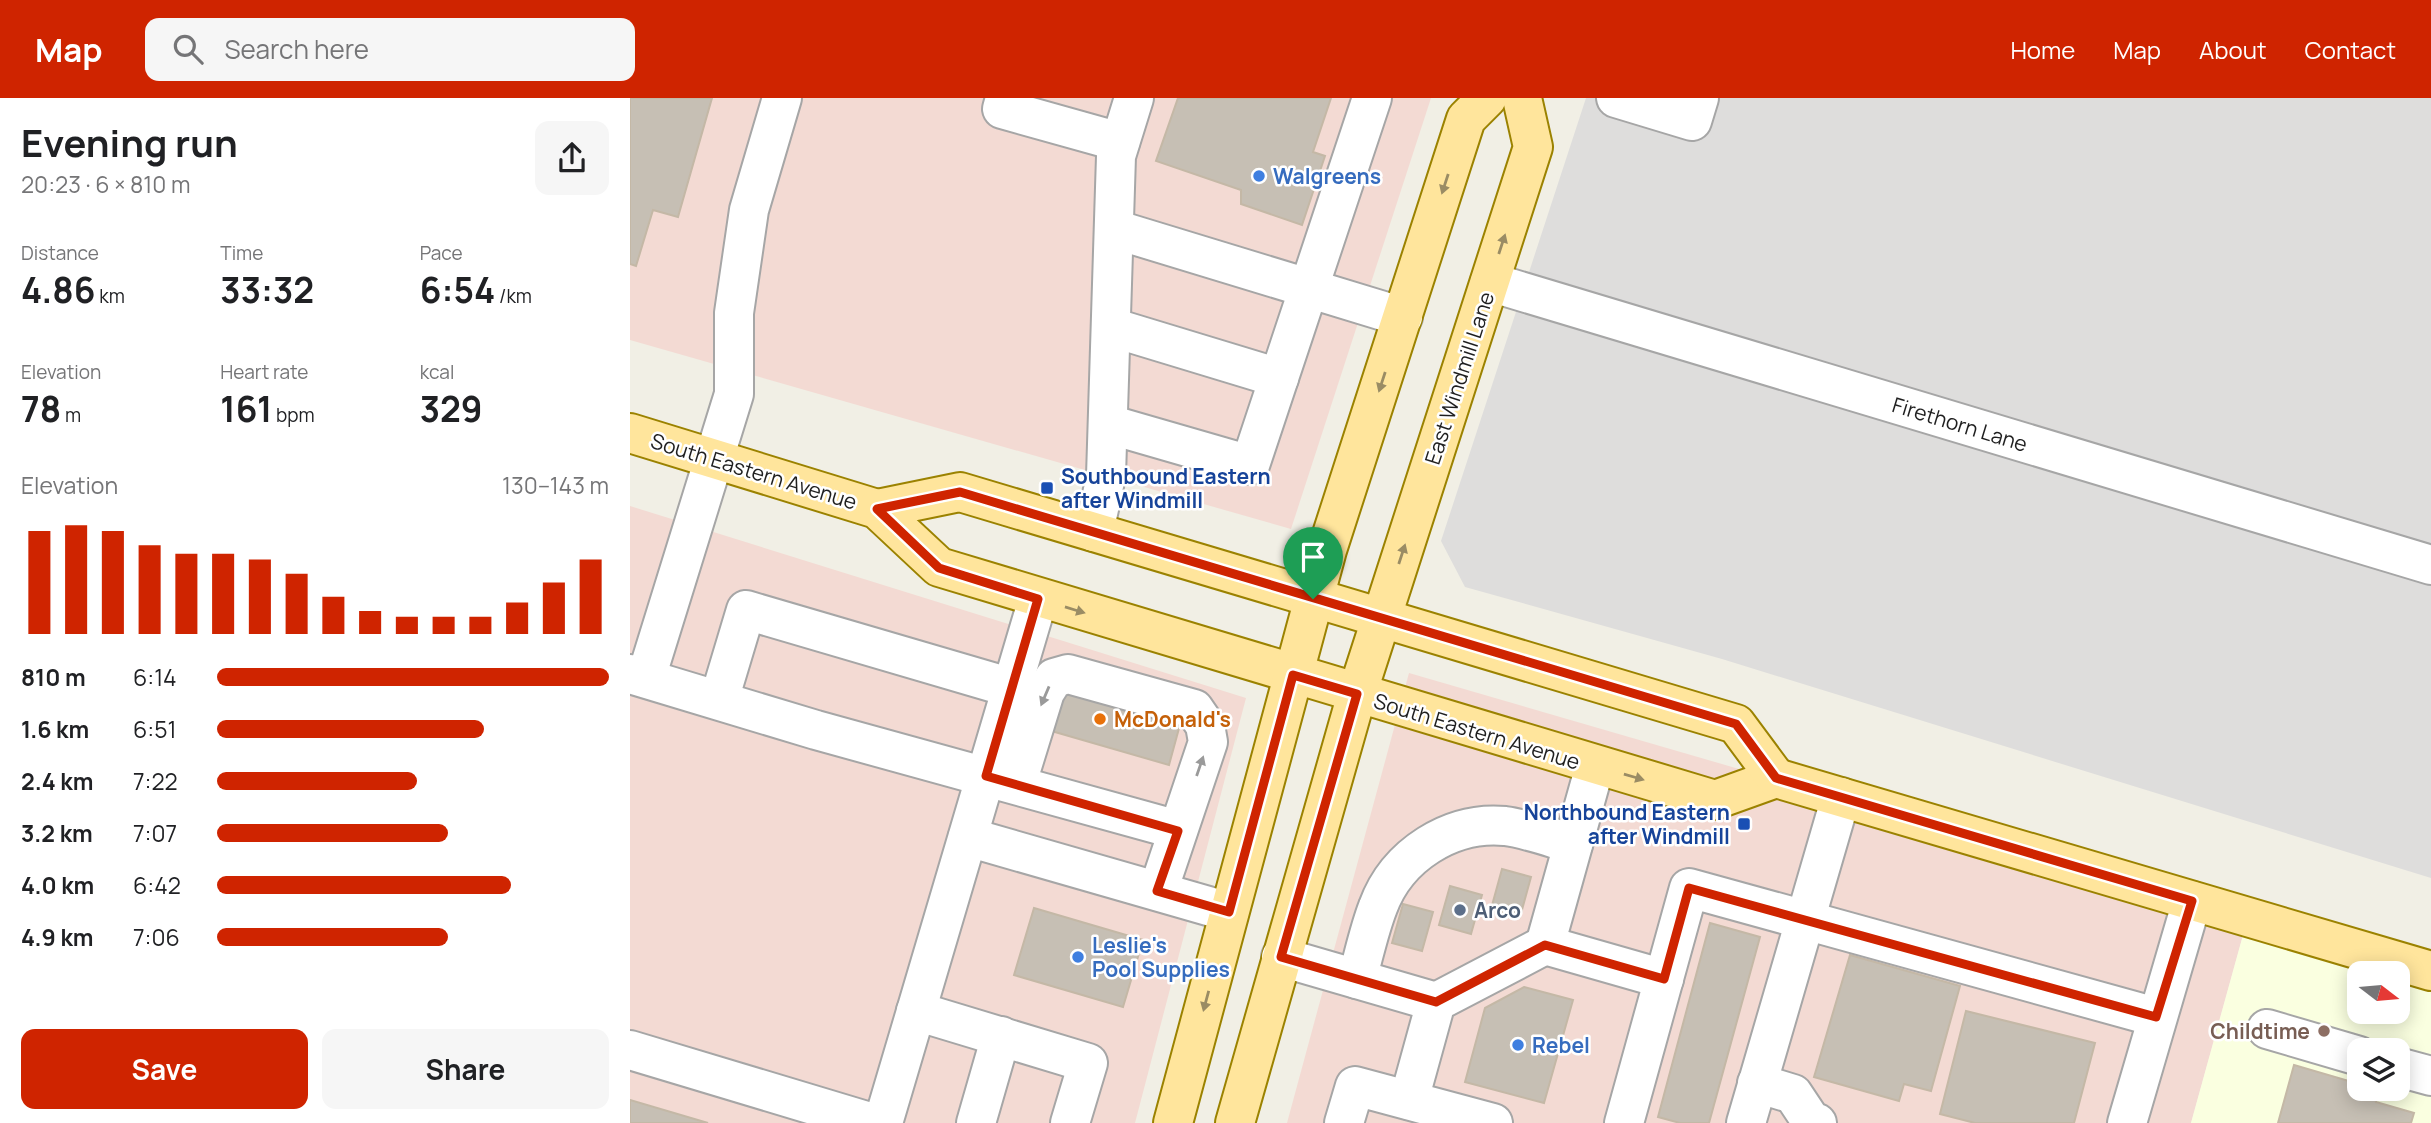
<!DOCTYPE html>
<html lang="en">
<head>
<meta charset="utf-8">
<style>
  :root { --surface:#fff; --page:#f6f6f6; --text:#202124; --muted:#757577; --accent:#cf2400 }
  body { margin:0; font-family:Manrope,sans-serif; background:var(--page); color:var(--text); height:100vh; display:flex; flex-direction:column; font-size:26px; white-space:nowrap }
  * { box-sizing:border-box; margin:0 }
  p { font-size:23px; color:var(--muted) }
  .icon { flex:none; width:38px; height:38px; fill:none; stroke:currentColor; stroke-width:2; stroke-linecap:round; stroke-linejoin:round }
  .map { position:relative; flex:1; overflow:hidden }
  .sheet { display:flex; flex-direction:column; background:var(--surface); width:630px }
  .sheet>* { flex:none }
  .needle { width:46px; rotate:106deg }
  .controls { position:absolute; left:1717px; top:863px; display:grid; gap:14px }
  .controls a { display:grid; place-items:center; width:63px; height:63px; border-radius:14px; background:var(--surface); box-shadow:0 4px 18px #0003; font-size:35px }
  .pin { position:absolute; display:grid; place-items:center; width:60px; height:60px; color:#fff; margin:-72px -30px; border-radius:50% 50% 50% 0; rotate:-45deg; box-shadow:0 0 7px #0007 }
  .pin .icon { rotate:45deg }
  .round { display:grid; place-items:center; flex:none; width:74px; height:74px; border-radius:14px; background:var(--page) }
  .head { display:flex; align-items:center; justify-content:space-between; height:119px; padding:0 21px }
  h1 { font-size:38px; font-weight:700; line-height:52px }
  .stats { display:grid; grid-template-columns:repeat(3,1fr); gap:10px; height:119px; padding:7px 21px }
  .stats div { display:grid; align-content:center }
  .stats b { font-size:35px; font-weight:700 }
  .stats small { font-size:19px; font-weight:400 }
  .stats p { font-size:19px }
  .chart { height:196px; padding:14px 21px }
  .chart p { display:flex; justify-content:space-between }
  .chart svg { width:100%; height:126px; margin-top:7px; stroke:var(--accent); stroke-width:6 }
  .button { display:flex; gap:14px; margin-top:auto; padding:14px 21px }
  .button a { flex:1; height:80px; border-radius:14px; background:var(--accent); color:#fff; font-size:28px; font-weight:700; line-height:80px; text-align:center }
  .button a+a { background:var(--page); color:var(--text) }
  ul { padding:0 21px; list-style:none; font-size:23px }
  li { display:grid; grid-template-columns:112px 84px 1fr; align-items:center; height:52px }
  li i { height:18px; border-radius:9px; background:var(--accent) }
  header { display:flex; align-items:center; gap:42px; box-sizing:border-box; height:98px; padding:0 35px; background:var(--accent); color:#fff }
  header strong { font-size:33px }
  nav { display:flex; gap:38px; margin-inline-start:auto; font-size:24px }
  .search { width:490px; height:63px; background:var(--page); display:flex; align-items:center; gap:18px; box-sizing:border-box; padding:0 24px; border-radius:14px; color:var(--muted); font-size:26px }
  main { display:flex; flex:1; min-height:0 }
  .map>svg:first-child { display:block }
  .residential { fill:#dedddc }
  .commercial { fill:#f3dad3 }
  .education { fill:#faffe0; fill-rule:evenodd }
  .building { fill:#c6bfb4; stroke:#c4b8a6; stroke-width:2 }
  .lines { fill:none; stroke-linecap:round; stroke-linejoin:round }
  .minor-casing { stroke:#a6a6a6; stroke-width:42 }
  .major-casing { stroke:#9b8200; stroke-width:42 }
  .minor { stroke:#fff; stroke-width:38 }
  .major { stroke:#ffe59c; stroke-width:38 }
  .oneway { fill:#9a8c64 }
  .oneway2 { fill:#9a9a9a }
  .route-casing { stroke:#fff; stroke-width:14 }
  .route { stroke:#cf2400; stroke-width:9 }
  .shop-dot { fill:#3f7fe0; stroke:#fff; stroke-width:2.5 }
  .transit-dot { fill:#1a4fb4; stroke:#fff; stroke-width:2.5 }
  .food-dot { fill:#e8710a; stroke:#fff; stroke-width:2.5 }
  .service-dot { fill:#5c6f8a; stroke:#fff; stroke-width:2.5 }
  .education-dot { fill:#8d6e63; stroke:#fff; stroke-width:2.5 }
  .labels { text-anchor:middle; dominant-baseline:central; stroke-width:5; stroke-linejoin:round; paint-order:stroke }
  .shop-label { font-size:21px; font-weight:bold; fill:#366cbe; stroke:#fff; text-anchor:start }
  .street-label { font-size:21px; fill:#1f1f1f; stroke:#fff }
  .transit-label { font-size:21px; font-weight:bold; fill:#164399; stroke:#fff; text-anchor:start }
  .food-label { font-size:21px; font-weight:bold; fill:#c56008; stroke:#fff; text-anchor:start }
  .service-label { font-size:21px; font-weight:bold; fill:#4e5e75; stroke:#fff; text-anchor:start }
  .education-label { font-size:21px; font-weight:bold; fill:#785e54; stroke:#fff; text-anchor:end }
</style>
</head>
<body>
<header>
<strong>Map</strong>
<div class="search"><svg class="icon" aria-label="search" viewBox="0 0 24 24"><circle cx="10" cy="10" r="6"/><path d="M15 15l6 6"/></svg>Search here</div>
<nav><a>Home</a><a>Map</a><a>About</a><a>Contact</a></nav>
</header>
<main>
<section class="sheet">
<div class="head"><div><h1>Evening run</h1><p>20:23 · 6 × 810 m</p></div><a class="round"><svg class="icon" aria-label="share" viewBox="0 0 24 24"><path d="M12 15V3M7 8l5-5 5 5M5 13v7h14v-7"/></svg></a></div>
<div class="stats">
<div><p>Distance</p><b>4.86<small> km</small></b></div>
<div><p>Time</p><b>33:32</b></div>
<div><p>Pace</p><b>6:54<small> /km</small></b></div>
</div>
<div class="stats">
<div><p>Elevation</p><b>78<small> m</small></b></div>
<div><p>Heart rate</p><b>161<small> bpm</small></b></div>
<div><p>kcal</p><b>329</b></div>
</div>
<div class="chart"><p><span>Elevation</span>130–143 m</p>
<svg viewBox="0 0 160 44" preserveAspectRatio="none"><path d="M5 44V8M15 44V6M25 44V8M35 44V13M45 44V16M55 44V16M65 44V18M75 44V23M85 44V31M95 44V36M105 44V38M115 44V38M125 44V38M135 44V33M145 44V26M155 44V18"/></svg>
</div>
<ul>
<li><b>810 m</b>6:14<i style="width:100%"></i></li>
<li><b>1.6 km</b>6:51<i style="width:68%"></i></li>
<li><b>2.4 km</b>7:22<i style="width:51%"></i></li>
<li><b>3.2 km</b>7:07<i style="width:59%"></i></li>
<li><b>4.0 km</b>6:42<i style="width:75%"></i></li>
<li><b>4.9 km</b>7:06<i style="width:59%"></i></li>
</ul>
<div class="button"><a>Save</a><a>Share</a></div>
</section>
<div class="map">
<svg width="1801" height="1025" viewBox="0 0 1801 1025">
  <rect width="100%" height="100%" fill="#f1efe5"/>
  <polygon class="residential" points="956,0 1801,0 1801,780 1092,561 835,489 811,443"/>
  <g class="commercial">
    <polygon points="0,0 801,0 661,431 0,242"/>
    <polygon points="0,408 616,600 505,1025 0,1025"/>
    <polygon points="779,575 1618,819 1561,1025 657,1025"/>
  </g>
  <path class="education" d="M1618 819 1801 873V1025H1561ZM1729 875H1768V914H1729ZM1729 952H1768V990H1729Z"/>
  <g class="building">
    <polygon points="0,0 82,0 48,119 23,112 6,168 0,166"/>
    <polygon points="548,0 701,0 683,54 695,58 672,127 611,106 611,92 526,63"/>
    <polygon points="434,577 554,612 539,667 418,632"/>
    <polygon points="872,771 901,779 890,819 861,811"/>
    <polygon points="820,788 852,797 841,836 809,827"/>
    <polygon points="773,806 803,814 792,853 762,845"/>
    <polygon points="404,810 513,842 493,909 384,877"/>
    <polygon points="1080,825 1130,839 1079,1025 1050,1025 1028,1019"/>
    <polygon points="1220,857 1330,888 1301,993 1274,986 1269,1003 1184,979"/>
    <polygon points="894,889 943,902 914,1005 835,984 855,910"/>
    <polygon points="1336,913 1465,945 1444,1025 1345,1025 1310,1016"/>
    <polygon points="1664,967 1729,986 1729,990 1749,991 1746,1004 1784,1015 1781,1025 1648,1025"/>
    <polygon points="0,1002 78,1025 0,1025"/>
  </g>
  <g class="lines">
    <g class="minor-casing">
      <g id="minor">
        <polyline points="375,0 372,11 490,44"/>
        <polyline points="986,0 1062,23 1069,0"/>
        <polyline points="484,131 773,219"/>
        <polyline points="860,184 1801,467"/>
        <polyline points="481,229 649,280"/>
        <polyline points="478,326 620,367 742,0"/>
        <polyline points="464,434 476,378 486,58 504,0"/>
        <polyline points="0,576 186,632 548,732"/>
        <polyline points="16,580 104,296 104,215 119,112 152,0"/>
        <polyline points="89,602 116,512 382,590"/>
        <polyline points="965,668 915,847 1034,881"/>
        <polyline points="387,685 415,594 424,580 438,576 564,611 575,627 578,644 528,793"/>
        <polyline points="338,739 599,814"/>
        <polyline points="651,859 806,904"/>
        <path d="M727 881C734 857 739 832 748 809 767 757 821 723 875 728 898 731 922 740 943 746"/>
        <polyline points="286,913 458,965 440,1025"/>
        <polyline points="1637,931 1729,958"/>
        <polyline points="0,952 243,1025"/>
        <polyline points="1768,969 1801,978"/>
        <polyline points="1127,985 1163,996 1181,1023 1187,1025"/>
        <polyline points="779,1002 806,904 915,847"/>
        <polyline points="253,1025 408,501"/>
        <polyline points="346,1025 371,938"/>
        <polyline points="714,1025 725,988 863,1025"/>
        <polyline points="994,1025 1059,790 1526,919"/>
        <polyline points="1116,1025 1211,699"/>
        <polyline points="1497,1025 1562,803"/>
      </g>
    </g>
    <g class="major-casing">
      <g id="major">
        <polyline points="0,335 247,411 309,469 1085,702 1146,680 1801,873"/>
        <polyline points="247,411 330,394 1106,626 1146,680"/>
        <polyline points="543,1025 697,452 836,21 857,0"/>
        <polyline points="605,1025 727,596 903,49 892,0"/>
      </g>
    </g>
    <use href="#minor" class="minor"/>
    <use href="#major" class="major"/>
  </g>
  <defs><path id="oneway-solid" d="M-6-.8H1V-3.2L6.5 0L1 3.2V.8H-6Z" transform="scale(1.75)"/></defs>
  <g class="oneway">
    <use href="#oneway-solid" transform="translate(815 86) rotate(108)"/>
    <use href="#oneway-solid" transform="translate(872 146) rotate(-72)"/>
    <use href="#oneway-solid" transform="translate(752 284) rotate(108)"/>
    <use href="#oneway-solid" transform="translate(772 456) rotate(-72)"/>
    <use href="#oneway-solid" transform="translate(445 512) rotate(17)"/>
    <use href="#oneway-solid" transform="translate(1004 679) rotate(16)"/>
    <use href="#oneway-solid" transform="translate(576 903) rotate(105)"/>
  </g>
  <g class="oneway2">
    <use href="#oneway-solid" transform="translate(415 598) rotate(113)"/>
    <use href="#oneway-solid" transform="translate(570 668) rotate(-71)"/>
  </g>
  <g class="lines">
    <g class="route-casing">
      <polygon id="route" points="330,394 1106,626 1146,680 1562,803 1526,919 1059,790 1034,881 915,847 806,904 651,859 727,596 663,577 599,814 527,793 548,733 356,678 408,501 309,470 247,411"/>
    </g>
    <use href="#route" class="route"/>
  </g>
  <g class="shop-dot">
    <circle cx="629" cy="78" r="7"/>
    <circle cx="448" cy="859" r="7"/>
    <circle cx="888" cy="947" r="7"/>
  </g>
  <g class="transit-dot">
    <rect x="410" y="383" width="14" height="14" rx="3.5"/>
    <rect x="1107" y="719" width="14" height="14" rx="3.5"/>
  </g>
  <circle class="food-dot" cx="470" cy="621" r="7"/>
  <circle class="service-dot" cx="830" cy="812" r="7"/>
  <circle class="education-dot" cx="1694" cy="933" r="7"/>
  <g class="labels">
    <g class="shop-label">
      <text x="643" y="78">Walgreens</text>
      <text x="462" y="847">Leslie's<tspan x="462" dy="24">Pool Supplies</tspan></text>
      <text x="902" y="947">Rebel</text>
    </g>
    <g class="street-label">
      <text transform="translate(829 280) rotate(-72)">East Windmill Lane</text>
      <text transform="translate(1330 326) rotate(17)">Firethorn Lane</text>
      <text transform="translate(124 373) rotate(17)">South Eastern Avenue</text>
      <text transform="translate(847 633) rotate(17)">South Eastern Avenue</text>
    </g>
    <g class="transit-label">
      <text x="431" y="378">Southbound Eastern<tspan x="431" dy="24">after Windmill</tspan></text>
      <text x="1100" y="714" text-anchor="end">Northbound Eastern<tspan x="1100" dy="24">after Windmill</tspan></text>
    </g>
    <g class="food-label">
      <text x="484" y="621">McDonald's</text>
    </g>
    <g class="service-label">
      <text x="844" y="812">Arco</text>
    </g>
    <g class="education-label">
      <text x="1680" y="933">Childtime</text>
    </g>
  </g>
</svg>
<div class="controls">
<a><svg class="needle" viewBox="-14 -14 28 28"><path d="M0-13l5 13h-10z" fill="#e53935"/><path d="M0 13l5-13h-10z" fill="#757577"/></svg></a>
<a><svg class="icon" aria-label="layers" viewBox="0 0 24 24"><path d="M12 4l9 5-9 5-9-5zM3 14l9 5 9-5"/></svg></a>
</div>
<div class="pin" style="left:683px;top:501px;background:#1e9e55"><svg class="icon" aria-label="arrive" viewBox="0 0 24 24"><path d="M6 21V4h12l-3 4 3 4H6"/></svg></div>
</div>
</main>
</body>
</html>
